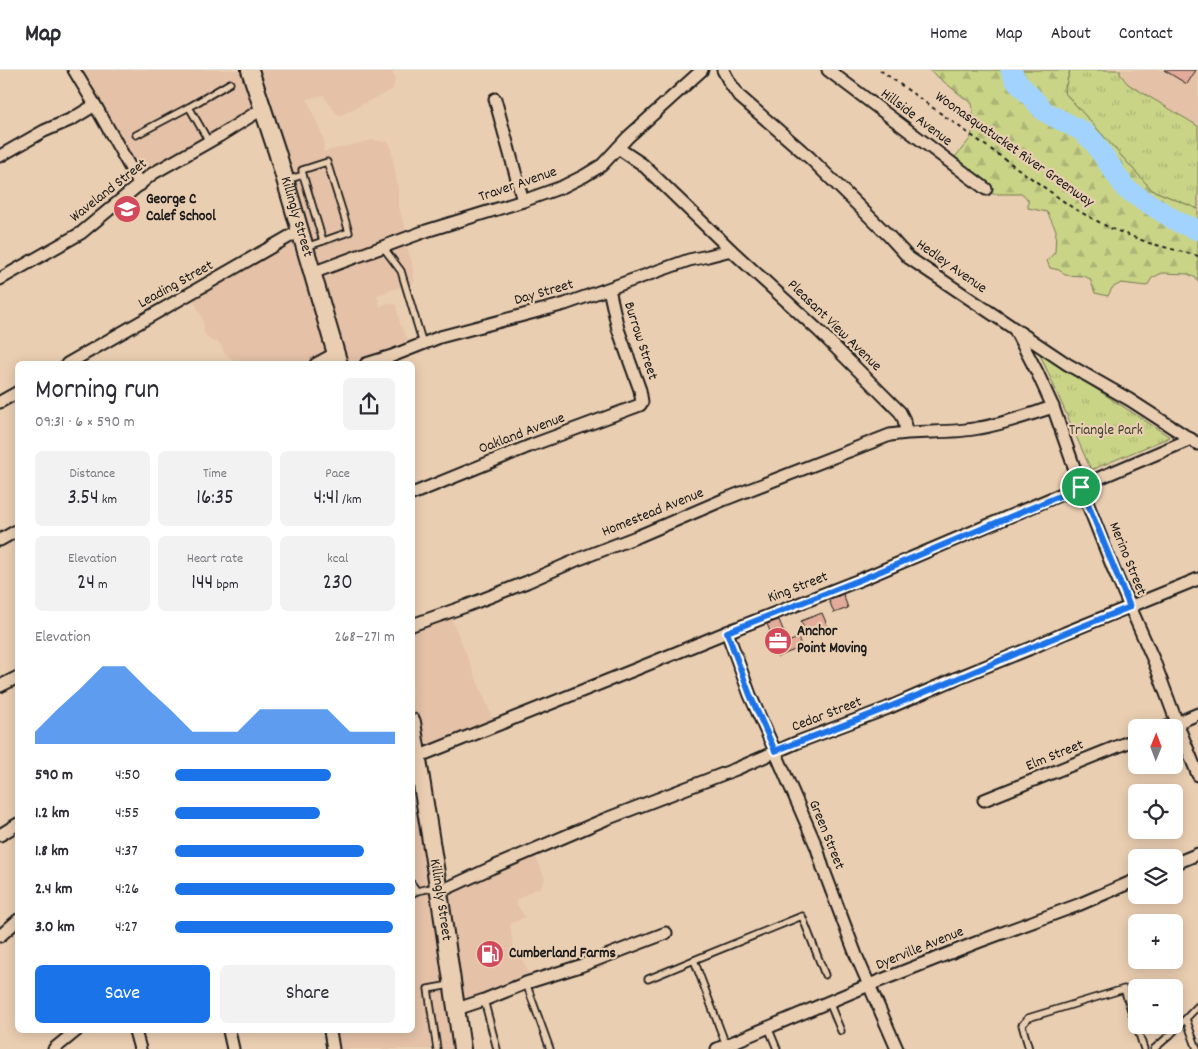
<!DOCTYPE html>
<html lang="en">
<head>
<meta charset="utf-8">
<style>
  :root { --surface:#fff; --page:#f2f2f3; --text:#2b2b33; --muted:#7c7c81; --line:#e1e1e2; --accent:#1a73e8 }
  body { margin:0; font-family:Dekko,sans-serif; background:var(--page); color:var(--text); height:100vh; display:flex; flex-direction:column; font-size:19px; white-space:nowrap }
  * { box-sizing:border-box; margin:0 }
  p { font-size:16px; color:var(--muted) }
  .icon { flex:none; width:28px; height:28px; fill:none; stroke:currentColor; stroke-width:2; stroke-linecap:round; stroke-linejoin:round }
  .map { position:relative; flex:1; overflow:hidden }
  .details { position:absolute; left:15px; top:291px; width:400px; height:672px; display:flex; flex-direction:column; background:var(--surface); border-radius:8px; box-shadow:0 2px 12px #0003 }
  .details>* { flex:none }
  .needle { width:32px; rotate:1deg }
  .fabs { position:absolute; left:1128px; top:649px; display:grid; gap:10px }
  .fabs a { display:grid; place-items:center; width:55px; height:55px; border-radius:8px; background:var(--surface); box-shadow:0 2px 12px #0003; font-size:25px }
  .pin { position:absolute; display:grid; place-items:center; width:42px; height:42px; color:#fff; margin:-21px; border:2px solid #fff; border-radius:50%; box-shadow:0 1px 5px #0007 }
  .round { display:grid; place-items:center; flex:none; width:52px; height:52px; border-radius:8px; background:var(--page) }
  .overview { display:flex; align-items:center; justify-content:space-between; height:85px; padding:0 20px }
  h1 { font-size:28px; font-weight:600; line-height:38px }
  .figures { display:grid; grid-template-columns:repeat(3,1fr); gap:8px; height:85px; padding:5px 20px }
  .figures div { display:grid; align-content:center; border-radius:8px; background:var(--page); text-align:center }
  .figures b { font-size:21px; font-weight:600 }
  .figures small { font-size:14px; font-weight:400 }
  .figures p { font-size:14px }
  .chart { height:140px; padding:10px 20px }
  .chart p { display:flex; justify-content:space-between }
  .chart svg { width:100%; height:90px; margin-top:5px; fill:var(--accent); opacity:.7 }
  .primary-button { display:flex; gap:10px; margin-top:auto; padding:10px 20px }
  .primary-button a { flex:1; height:58px; border-radius:8px; background:var(--accent); color:#fff; font-size:20px; font-weight:600; line-height:58px; text-align:center }
  .primary-button a+a { background:var(--page); color:var(--text) }
  ul { padding:0 20px; list-style:none; font-size:16px }
  li { display:grid; grid-template-columns:80px 60px 1fr; align-items:center; height:38px }
  li i { height:12px; border-radius:6px; background:var(--accent) }
  header { display:flex; align-items:center; gap:30px; box-sizing:border-box; height:70px; padding:0 25px; background:var(--surface); border-bottom:1px solid var(--line) }
  header strong { font-size:24px }
  nav { display:flex; gap:28px; margin-inline-start:auto; font-size:18px }
  .map>svg:first-child { display:block }
  .built { fill:#e4c1a7 }
  .grass { fill:url(#grass-tufts); stroke:#727852 }
  .forest { fill:url(#forest-firs); stroke:#727852 }
  .lines { fill:none; stroke-linecap:round; stroke-linejoin:round }
  .river { stroke:#a2d3ff; stroke-width:21 }
  .building { fill:#e3ab9a; stroke:#1c1c1c }
  .lane-casing { stroke:#1c1c1c; stroke-width:9 }
  .street-casing { stroke:#1c1c1c; stroke-width:15 }
  .secondary-casing { stroke:#1c1c1c; stroke-width:20 }
  .path { stroke:#1c1c1c; stroke-width:2; stroke-dasharray:4 4; stroke-linecap:butt }
  .lane { stroke:#eaceb1; stroke-width:5.5 }
  .street { stroke:#eaceb1; stroke-width:11 }
  .secondary { stroke:#eaceb1; stroke-width:16 }
  .route-casing { stroke:#fff; stroke-width:10 }
  .route { stroke:#1a73e8; stroke-width:6 }
  .labels { text-anchor:middle; dominant-baseline:central; stroke-width:4.5; stroke-linejoin:round; paint-order:stroke }
  .street-label { font-size:15px; fill:#1c1c1c; stroke:#eaceb1 }
  .poi-label { font-size:15px; font-weight:bold; fill:#1c1c1c; stroke:#eaceb1; text-anchor:start }
  .park-label { font-size:15px; fill:#3f4131; stroke:#eaceb1 }
</style>
</head>
<body>
<header>
<strong>Map</strong>
<nav><a>Home</a><a>Map</a><a>About</a><a>Contact</a></nav>
</header>
<div class="map">
<svg width="1198" height="979" viewBox="0 0 1198 979">
  <defs>
    <pattern id="grass-tufts" width="24" height="20" patternUnits="userSpaceOnUse" patternTransform="scale(1.25)"><rect width="24" height="20" fill="#c9d487"/><path d="M3 7l-1-3M5 7V3M7 7l1-3M15 17l-1-3M17 17v-4M19 17l1-3" fill="none" stroke="#acb574"/></pattern>
    <pattern id="forest-firs" width="22" height="20" patternUnits="userSpaceOnUse" patternTransform="scale(1.25)"><rect width="22" height="20" fill="#c9d487"/><path d="M5 1l3.5 6h-7zM16 11l3.5 6h-7z" fill="#acb574"/></pattern>
  </defs>
  <rect width="100%" height="100%" fill="#eaceb1"/>
  <filter id="ink" filterUnits="userSpaceOnUse"><feTurbulence type="fractalNoise" baseFrequency=".02" numOctaves="2"/><feDisplacementMap in="SourceGraphic" scale="10" xChannelSelector="R" yChannelSelector="G"/><feConvolveMatrix kernelMatrix="1 2 1 2 8 2 1 2 1" color-interpolation-filters="sRGB"/></filter>
  <g filter="url(#ink)">
    <g class="built">
      <polygon points="83,0 391,0 395,8 393,19 341,45 336,43 323,25 307,29 324,70 323,82 373,70 390,73 398,119 398,134 408,168 406,172 412,193 414,212 377,225 380,237 387,233 396,235 400,254 411,276 362,294 238,294 224,282 220,273 210,270 204,262 203,250 191,224 297,163 264,45 144,111 77,2"/>
      <polygon points="1120,0 1198,0 1198,56 1128,14 1120,4"/>
      <polygon points="449,543 495,654 423,683 412,652 412,554"/>
      <polygon points="412,688 439,818 533,781 545,809 540,818 533,820 516,830 517,835 525,847 510,854 512,870 514,880 520,884 533,914 459,944 463,979 334,979 331,961 412,961"/>
    </g>
    <g class="grass">
      <polygon points="1070,0 1120,0 1120,4 1128,14 1198,56 1198,139 1152,120 1064,22"/>
      <polygon points="1039,282 1170,367 1091,400"/>
    </g>
    <polygon class="forest" points="929,0 1070,0 1064,22 1152,120 1198,139 1198,212 1196,208 1188,204 1162,203 1152,208 1147,216 1121,213 1112,218 1108,226 1095,223 1090,209 1084,206 1065,205 1059,200 1050,198 1047,191 1055,182 1056,160 1047,142 1028,138 1028,130 1023,124 993,124 951,92 970,69 975,54 972,34"/>
    <g class="lines">
      <polyline class="river" points="1011,0 1015,9 1045,42 1082,61 1094,72 1126,119 1178,152 1198,160"/>
    </g>
    <g class="building">
      <polygon points="1164,0 1196,0 1187,14"/>
      <polygon points="843,524 848,538 834,543 829,530"/>
      <polygon points="822,543 828,557 806,565 801,551"/>
      <polygon points="779,550 788,572 798,568 802,577 777,587 774,579 777,578 767,554"/>
    </g>
    <g class="lines">
      <g class="lane-casing">
        <g id="lane">
          <polyline points="189,37 230,13"/>
          <polyline points="136,65 189,37 209,72"/>
          <polyline points="303,105 323,171"/>
          <polyline points="287,110 303,105 302,100 327,92 349,162 306,177"/>
          <polyline points="383,177 401,201 423,274"/>
          <polyline points="412,814 417,821"/>
          <polyline points="412,824 417,821 436,817"/>
          <polyline points="648,909 694,890"/>
          <polyline points="526,913 550,979"/>
          <polyline points="484,930 497,979"/>
          <polyline points="829,932 841,961"/>
          <polyline points="1186,949 1197,979"/>
          <polyline points="768,957 777,979"/>
          <polyline points="726,975 694,890 802,846 825,905"/>
          <polyline points="437,979 428,919 450,915"/>
          <polyline points="1029,979 1022,955 1028,948 1124,919 1144,979"/>
          <polyline points="1154,979 1170,965 1198,936"/>
        </g>
      </g>
      <g class="street-casing">
        <g id="street">
          <polyline points="74,0 95,35 140,115"/>
          <polyline points="723,0 730,13 739,26 810,88 888,165 909,188 1067,294 1130,330 1198,374"/>
          <polyline points="828,0 986,119"/>
          <polyline points="495,29 523,131"/>
          <polyline points="618,78 642,94 731,180 820,262 900,342 904,350 906,362"/>
          <polyline points="0,86 44,61 72,49 95,35"/>
          <polyline points="312,203 426,161 523,131 562,117 584,106 602,95 628,67 702,0"/>
          <polyline points="0,209 81,163 152,104 219,66 262,39"/>
          <polyline points="1015,260 1037,302 1053,337 1081,417 1113,498 1154,591 1177,653 1198,705"/>
          <polyline points="67,294 299,161"/>
          <polyline points="316,294 336,283"/>
          <polyline points="366,294 392,286 440,267 565,234 689,190 708,186 731,180"/>
          <polyline points="0,332 18,322"/>
          <polyline points="412,424 532,375 640,335 642,332 640,320 618,259 609,219"/>
          <polyline points="0,470 18,460"/>
          <path d="M412 555 466 536 527 512 579 489 639 466 723 430 890 365C920 360 950 364 979 358 1004 354 1028 345 1053 337"/>
          <polyline points="727,562 750,625 775,681 817,778 823,798 856,885 897,979"/>
          <polyline points="0,616 18,607"/>
          <polyline points="1165,658 1198,644"/>
          <polyline points="412,689 634,600 727,562 862,509 1191,369"/>
          <polyline points="984,730 1136,669"/>
          <polyline points="0,765 18,754"/>
          <polyline points="1174,794 1198,784"/>
          <polyline points="439,822 491,798 606,749 736,699 798,672 888,638 957,608 1029,579 1065,563 1198,509"/>
          <polyline points="0,866 18,850"/>
          <polyline points="457,939 484,930 526,913 580,896 666,863"/>
          <polyline points="135,961 140,979"/>
          <polyline points="229,961 233,979"/>
          <polyline points="330,961 333,979"/>
          <polyline points="54,979 76,961"/>
          <polyline points="717,979 869,915 978,872 1078,835 1136,810"/>
        </g>
      </g>
      <g class="secondary-casing">
        <g id="secondary">
          <path id="s1" d="M250 0 277 82 339 294"/>
          <path id="s2" d="M412 652 439 822 462 979"/>
        </g>
      </g>
      <polyline class="path" points="880,0 1073,138 1110,158 1149,173 1198,186"/>
      <use href="#lane" class="lane"/>
      <use href="#street" class="street"/>
      <use href="#secondary" class="secondary"/>
    </g>
  </g>
  <g class="lines" filter="url(#ink)">
    <g class="route-casing">
      <path id="route" d="M1081 417 1130 537C1049 569 969 604 889 637 851 653 813 666 775 681L750 625 727 562 862 509Z"/>
    </g>
    <use href="#route" class="route"/>
  </g>
  <defs>
    <g id="school-disc" transform="scale(1.4375)"><circle r="9.5" fill="#d1495b" stroke="#eaceb1"/><path d="M0-5L7-2L0 1L-7-2ZM-4 1L0 2.5L4 1V4Q0 6-4 4Z" fill="#fff"/></g>
    <g id="office-disc" transform="scale(1.4375)"><circle r="9.5" fill="#d1495b" stroke="#eaceb1"/><path d="M-6-3h4V-5.5h4V-3h4V5H-6ZM-1-4.5V-3h2v-1.5ZM-6 0V1H6V0Z" fill="#fff"/></g>
    <g id="fuel-disc" transform="scale(1.4375)"><circle r="9.5" fill="#d1495b" stroke="#eaceb1"/><path d="M-5.5-6h7V0h2V4h1.3V-2.5L3-4.5l.8-.8L6-3V5H2.5V1h-1V6h-7ZM-4.2-4.7v3.2H.2V-4.7Z" fill="#fff"/></g>
  </defs>
  <g fill-rule="evenodd">
    <use href="#school-disc" x="127" y="139"/>
    <use href="#office-disc" x="778" y="571"/>
    <use href="#fuel-disc" x="490" y="884"/>
  </g>
  <g class="labels">
    <g class="street-label">
      <text transform="translate(916 48) rotate(37)">Hillside Avenue</text>
      <text transform="translate(1014 80) rotate(35)">Woonasquatucket River Greenway</text>
      <text transform="translate(518 115) rotate(-19)">Traver Avenue</text>
      <text transform="translate(109 121) rotate(-38)">Waveland Street</text>
      <text stroke="none"><textPath href="#s1" startOffset="154">Killingly Street</textPath></text>
      <text transform="translate(951 197) rotate(35)">Hedley Avenue</text>
      <text transform="translate(176 215) rotate(-29)">Leading Street</text>
      <text transform="translate(544 223) rotate(-16)">Day Street</text>
      <text transform="translate(834 256) rotate(44)">Pleasant View Avenue</text>
      <text transform="translate(640 271) rotate(72)">Burrow Street</text>
      <text transform="translate(522 364) rotate(-21)">Oakland Avenue</text>
      <text transform="translate(653 443) rotate(-22)">Homestead Avenue</text>
      <text transform="translate(1127 489) rotate(68)">Merino Street</text>
      <text transform="translate(798 518) rotate(-21)">King Street</text>
      <text transform="translate(827 645) rotate(-21)">Cedar Street</text>
      <text transform="translate(1055 686) rotate(-22)">Elm Street</text>
      <text transform="translate(826 765) rotate(68)">Green Street</text>
      <text stroke="none"><textPath href="#s2" startOffset="180">Killingly Street</textPath></text>
      <text transform="translate(920 879) rotate(-22)">Dyerville Avenue</text>
    </g>
    <g class="poi-label">
      <text x="146" y="130">George C<tspan x="146" dy="17">Calef School</tspan></text>
      <text x="797" y="562">Anchor<tspan x="797" dy="17">Point Moving</tspan></text>
      <text x="509" y="884">Cumberland Farms</text>
    </g>
    <g class="park-label">
      <text x="1106" y="361">Triangle Park</text>
    </g>
  </g>
</svg>
<div class="fabs">
<a><svg class="needle" viewBox="-14 -14 28 28"><path d="M0-13l5 13h-10z" fill="#e53935"/><path d="M0 13l5-13h-10z" fill="#7c7c81"/></svg></a>
<a><svg class="icon" aria-label="locate" viewBox="0 0 24 24"><circle cx="12" cy="12" r="6"/><path d="M12 2v4M12 18v4M2 12h4M18 12h4"/></svg></a>
<a><svg class="icon" aria-label="layers" viewBox="0 0 24 24"><path d="M12 4l9 5-9 5-9-5zM3 14l9 5 9-5"/></svg></a>
<a>+</a>
<a>−</a>
</div>
<div class="pin" style="left:1081px;top:417px;background:#1e9e55"><svg class="icon" aria-label="arrive" viewBox="0 0 24 24"><path d="M6 21V4h12l-3 4 3 4H6"/></svg></div>
<section class="details">
<div class="overview"><div><h1>Morning run</h1><p>09:31 · 6 × 590 m</p></div><a class="round"><svg class="icon" aria-label="share" viewBox="0 0 24 24"><path d="M12 15V3M7 8l5-5 5 5M5 13v7h14v-7"/></svg></a></div>
<div class="figures">
<div><p>Distance</p><b>3.54<small> km</small></b></div>
<div><p>Time</p><b>16:35</b></div>
<div><p>Pace</p><b>4:41<small> /km</small></b></div>
</div>
<div class="figures">
<div><p>Elevation</p><b>24<small> m</small></b></div>
<div><p>Heart rate</p><b>144<small> bpm</small></b></div>
<div><p>kcal</p><b>230</b></div>
</div>
<div class="chart"><p><span>Elevation</span>268–271 m</p>
<svg viewBox="0 0 160 44" preserveAspectRatio="none"><path d="M0 44V38L10 27L20 17L30 6L40 6L50 17L60 27L70 38L80 38L90 38L100 27L110 27L120 27L130 27L140 38L150 38L160 38V44z"/></svg>
</div>
<ul>
<li><b>590 m</b>4:50<i style="width:71%"></i></li>
<li><b>1.2 km</b>4:55<i style="width:66%"></i></li>
<li><b>1.8 km</b>4:37<i style="width:86%"></i></li>
<li><b>2.4 km</b>4:26<i style="width:100%"></i></li>
<li><b>3.0 km</b>4:27<i style="width:99%"></i></li>
</ul>
<div class="primary-button"><a>Save</a><a>Share</a></div>
</section>
</div>
</body>
</html>
